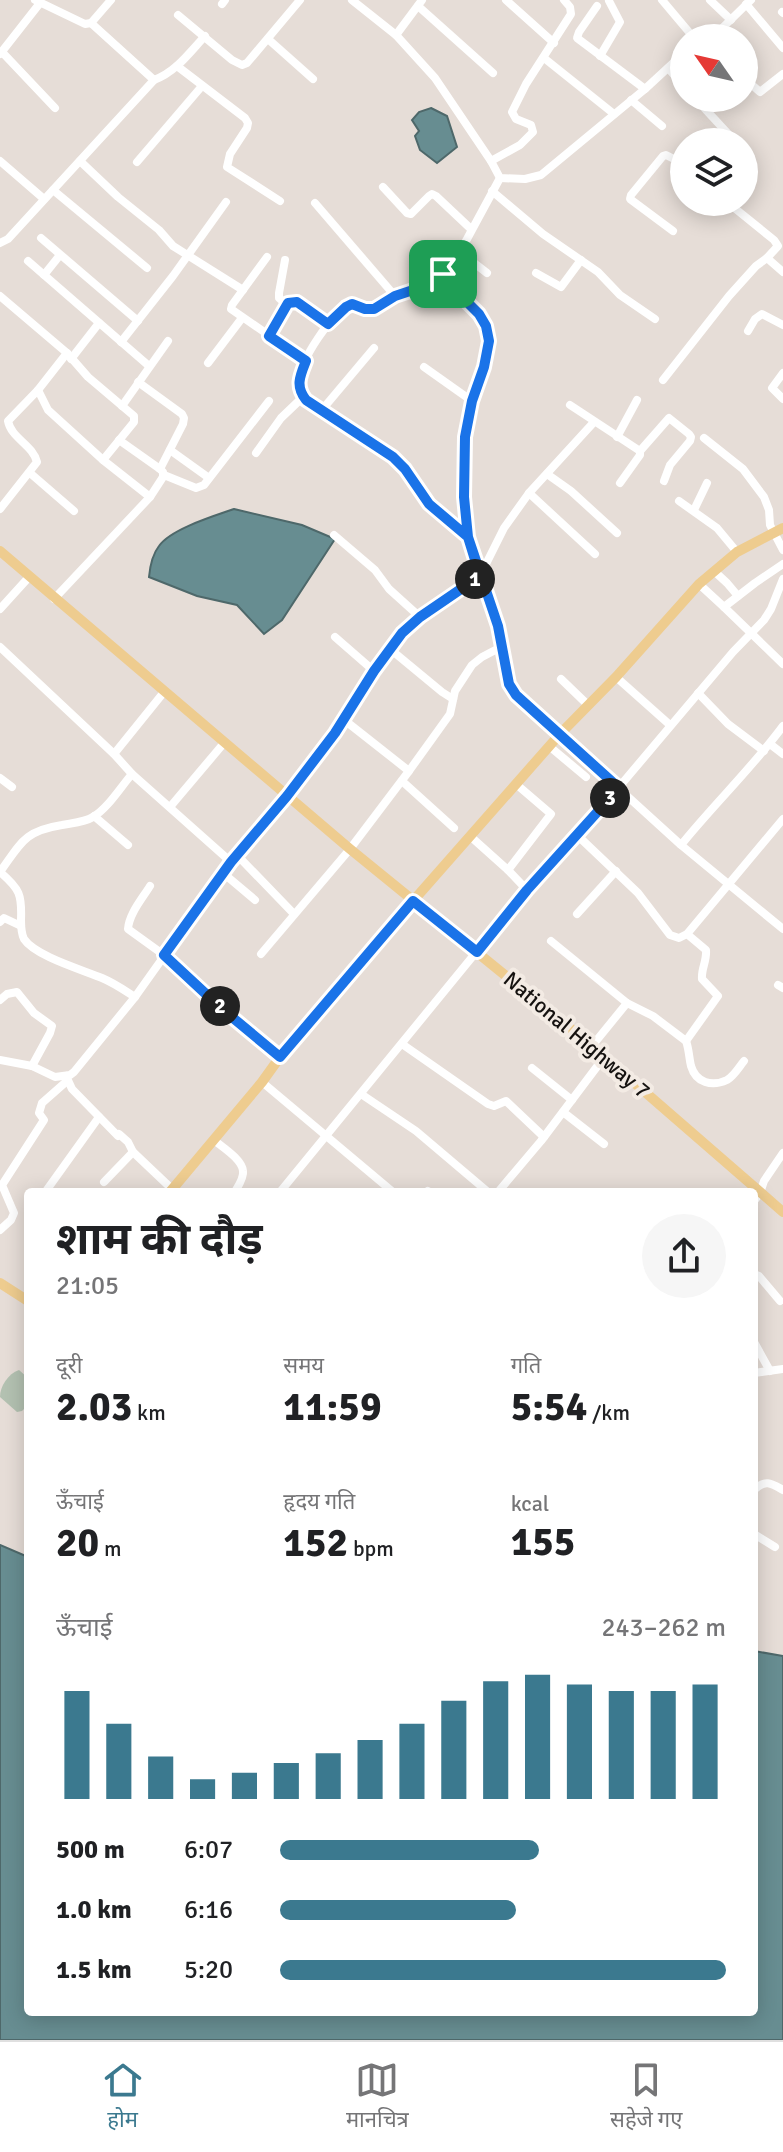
<!DOCTYPE html>
<html lang="hi">
<head>
<meta charset="utf-8">
<style>
  :root { --surface:#fff; --page:#f6f6f6; --text:#202124; --muted:#757577; --line:#e0e0e0; --accent:#3b798f }
  body { margin:0; font-family:Signika,"Noto Sans Devanagari",sans-serif; background:var(--page); color:var(--text); height:100vh; display:flex; flex-direction:column; font-size:30px; white-space:nowrap }
  * { box-sizing:border-box; margin:0 }
  p { font-size:26px; color:var(--muted) }
  .icon { flex:none; width:44px; height:44px; fill:none; stroke:currentColor; stroke-width:2; stroke-linecap:round; stroke-linejoin:round }
  .map { position:relative; flex:1; overflow:hidden }
  .details { position:absolute; left:24px; top:1188px; width:734px; height:828px; display:flex; flex-direction:column; background:var(--surface); border-radius:8px; box-shadow:0 4px 20px #0003 }
  .details>* { flex:none }
  .needle { width:52px; rotate:304deg }
  .tools { position:absolute; left:670px; top:24px; display:grid; gap:16px }
  .tools a { display:grid; place-items:center; width:88px; height:88px; border-radius:50%; background:var(--surface); box-shadow:0 4px 20px #0003; font-size:40px }
  .pin { position:absolute; display:grid; place-items:center; width:68px; height:68px; color:#fff; margin:-34px; border-radius:16px; box-shadow:0 4px 12px #0006 }
  .km { position:absolute; width:40px; height:40px; margin:-20px; border-radius:50%; background:#222; color:#fff; font-size:22px; line-height:40px; text-align:center }
  .round { display:grid; place-items:center; flex:none; width:84px; height:84px; border-radius:42px; background:var(--page) }
  .overview { display:flex; align-items:center; justify-content:space-between; height:136px; padding:0 32px }
  h1 { font-size:44px; font-weight:700; line-height:60px }
  .figures { display:grid; grid-template-columns:repeat(3,1fr); gap:12px; height:136px; padding:8px 32px }
  .figures div { display:grid; align-content:center }
  .figures b { font-size:40px; font-weight:700 }
  .figures small { font-size:22px; font-weight:400 }
  .figures p { font-size:22px }
  .chart { height:224px; padding:16px 32px }
  .chart p { display:flex; justify-content:space-between }
  .chart svg { width:100%; height:144px; margin-top:8px; stroke:var(--accent); stroke-width:6 }
  ul { padding:0 32px; list-style:none; font-size:26px }
  li { display:grid; grid-template-columns:128px 96px 1fr; align-items:center; height:60px }
  li i { height:20px; border-radius:10px; background:var(--accent) }
  .tab-bar { display:flex; justify-content:space-around; align-items:center; height:112px; border-top:2px solid var(--line); background:var(--surface); font-size:22px; color:var(--muted) }
  .tab-bar a { display:grid; justify-items:center; gap:4px }
  .tab-bar .current { color:var(--accent) }
  .map>svg:first-child { display:block }
  .grass { fill:#b3c1b1 }
  .water { fill:#678d91; stroke:#4e686a; stroke-width:2 }
  .lines { fill:none; stroke-linecap:round; stroke-linejoin:round }
  .minor { stroke:#fff; stroke-width:8 }
  .major { stroke:#eecc8f; stroke-width:10 }
  .route-casing { stroke:#fff; stroke-width:16 }
  .route { stroke:#1a73e8; stroke-width:10 }
  .labels { text-anchor:middle; dominant-baseline:central; stroke-width:8; stroke-linejoin:round; paint-order:stroke }
  .street-label { font-size:22px; fill:#151210; stroke:#f3ebe4 }
</style>
</head>
<body>
<div class="map">
<svg width="783" height="2040" viewBox="0 0 783 2040">
  <rect width="100%" height="100%" fill="#e6ddd7"/>
  <path class="grass" d="M19 1370 28 1378V1405L22 1411 17 1412 0 1397C0 1386 8 1374 19 1370Z"/>
  <g class="water">
    <polygon points="431,108 447,116 457,147 437,163 420,150 415,136 419,131 412,120 419,112"/>
    <path d="M234 509 302 525 335 539 282 620 264 634 237 605 197 596 149 577C150 566 152 555 159 546 171 529 214 516 234 509Z"/>
    <polygon points="0,1545 28,1557 28,2012 754,2012 754,1651 783,1656 783,2040 0,2040"/>
  </g>
  <g class="lines">
    <g class="minor">
      <polyline points="35,0 85,24 91,23 111,0"/>
      <polyline points="352,0 396,35 435,78 491,161 500,178 525,179 541,175 645,89 684,53"/>
      <polyline points="506,0 554,43"/>
      <polyline points="662,0 694,38"/>
      <polyline points="710,0 731,20"/>
      <polyline points="222,4 225,0"/>
      <polyline points="746,4 783,48"/>
      <polyline points="418,6 493,73"/>
      <polyline points="597,6 579,32 577,38 645,89"/>
      <polyline points="782,12 783,13"/>
      <polyline points="178,15 232,60 242,65 247,63 300,0"/>
      <polyline points="396,35 422,0"/>
      <polyline points="712,38 751,0"/>
      <polyline points="268,39 313,79"/>
      <polyline points="2,52 55,108"/>
      <polyline points="0,54 40,3"/>
      <polyline points="600,56 620,22 609,1"/>
      <polyline points="544,58 614,114"/>
      <polyline points="177,66 245,118 248,123 247,128 230,154 227,167 280,201"/>
      <polyline points="668,68 684,86"/>
      <polyline points="744,78 760,92 783,74"/>
      <path d="M154 80C176 72 190 52 205 36"/>
      <polyline points="695,98 731,137"/>
      <polyline points="631,100 662,126"/>
      <polyline points="0,161 44,199"/>
      <polyline points="80,161 118,197 159,230 173,246 243,290"/>
      <polyline points="491,161 520,145 533,132 531,125 516,119 512,112 526,84 571,14 570,7 564,0"/>
      <polyline points="137,162 202,86"/>
      <polyline points="500,178 460,252 443,274 446,281 479,314 486,326 489,341 484,367 473,399 465,437 464,497 468,537 498,626 509,684 516,695 681,845 783,929"/>
      <polyline points="383,187 407,213 411,214 429,196 432,194 436,196 471,229"/>
      <polyline points="53,190 147,268"/>
      <polyline points="492,191 543,234 598,272 620,295 655,319"/>
      <polyline points="315,203 395,296"/>
      <polyline points="673,231 630,199 631,195 663,156 666,155 684,164"/>
      <polyline points="41,238 138,321"/>
      <polyline points="0,243 8,239 154,80 91,23"/>
      <polyline points="460,252 487,273"/>
      <polyline points="267,257 232,305 231,309 306,361"/>
      <polyline points="767,258 783,272"/>
      <polyline points="285,260 279,293 279,298 287,305"/>
      <polyline points="28,261 149,366"/>
      <polyline points="536,273 561,287 581,260"/>
      <path d="M443 274 434 283 395 296 374 309H365L352 304C331 313 300 360 299 382 299 392 303 398 311 404L393 457 405 469 429 504 468 537"/>
      <polyline points="44,275 60,255"/>
      <polyline points="0,296 67,353 88,377 134,416 134,422 103,460"/>
      <polyline points="748,331 755,319 762,314 783,325"/>
      <polyline points="269,336 288,303 297,302 328,324"/>
      <polyline points="121,342 173,276 226,202"/>
      <polyline points="71,359 99,323"/>
      <polyline points="208,363 242,318"/>
      <polyline points="424,367 472,401"/>
      <polyline points="783,373 772,388 783,399"/>
      <polyline points="663,380 729,296 756,266 767,258 778,246 774,240 727,202"/>
      <polyline points="138,382 182,414 184,418 183,424 160,469"/>
      <polyline points="38,390 48,410 103,460 150,497"/>
      <polyline points="570,405 640,451 640,455 620,483"/>
      <polyline points="122,406 168,341"/>
      <polyline points="321,411 374,348"/>
      <polyline points="617,437 637,400"/>
      <polyline points="704,438 743,469 764,497 769,510 770,525 783,550"/>
      <polyline points="170,450 209,478"/>
      <polyline points="640,451 669,418 689,434 691,437 690,441 670,465 664,481"/>
      <polyline points="256,453 281,418 303,397"/>
      <polyline points="30,473 74,511"/>
      <polyline points="547,474 571,491 617,533"/>
      <polyline points="164,475 196,488 204,485 269,401"/>
      <polyline points="529,493 595,554"/>
      <polyline points="679,501 717,528 737,552"/>
      <path d="M0 509 37 462C33 445 11 438 8 421L38 390 67 353"/>
      <polyline points="694,510 707,483"/>
      <polyline points="334,535 375,570 389,589 420,617"/>
      <polyline points="714,571 727,583 738,596"/>
      <polyline points="699,584 724,607 755,583 783,564"/>
      <polyline points="54,599 150,497 163,477 163,472 160,469 119,440"/>
      <polyline points="724,607 783,664"/>
      <polyline points="0,609 29,577"/>
      <polyline points="335,637 374,671"/>
      <polyline points="0,647 114,754 132,774 231,862"/>
      <polyline points="390,649 442,692 453,699"/>
      <polyline points="616,677 670,725"/>
      <polyline points="561,679 588,705"/>
      <polyline points="698,693 728,724 764,751"/>
      <polyline points="343,719 409,771"/>
      <polyline points="770,744 783,754"/>
      <polyline points="549,746 586,777"/>
      <polyline points="114,754 164,692"/>
      <polyline points="0,778 12,787"/>
      <polyline points="402,781 454,828"/>
      <polyline points="170,807 224,743"/>
      <polyline points="94,816 128,845"/>
      <polyline points="577,835 638,893 670,935 679,938 687,934 783,819"/>
      <polyline points="470,836 508,870 527,890"/>
      <path d="M681 845C714 804 752 768 783 726"/>
      <polyline points="237,855 294,914"/>
      <polyline points="508,870 551,814 516,784"/>
      <path d="M0 872C20 889 22 895 21 920 21 926 21 933 24 939 35 956 83 970 102 978 114 983 124 990 135 997"/>
      <path d="M0 872C21 843 24 831 62 825 72 823 85 822 93 817 108 808 120 788 132 774"/>
      <polyline points="223,873 255,900"/>
      <path d="M150 886C142 899 129 914 128 929L164 955 221 1008 280 1057"/>
      <polyline points="577,914 616,871"/>
      <polyline points="0,922 4,918 21,926"/>
      <path d="M551 941 627 1003 653 1016 686 1041C689 1049 689 1058 691 1066 696 1083 712 1087 727 1080 734 1076 739 1067 744 1061"/>
      <polyline points="261,954 350,849 409,771 450,714 455,691 472,665 482,657 503,646"/>
      <polyline points="778,985 783,988"/>
      <polyline points="0,1000 7,994 17,992 34,1013 52,1026 50,1033 32,1066"/>
      <path d="M686 1041 718 996 702 979C701 969 707 961 706 950L687 934"/>
      <polyline points="402,1044 488,1104 494,1106 506,1101 544,1137"/>
      <polyline points="592,1046 627,1003"/>
      <polyline points="0,1060 32,1066 55,1077 70,1075 74,1072 135,997 231,862 287,796 335,733 374,671 402,633 420,617 480,576 504,528 529,493 594,422"/>
      <polyline points="532,1068 572,1100"/>
      <polyline points="66,1076 72,1089 118,1136 119,1134 128,1142 133,1152 172,1189"/>
      <polyline points="262,1082 393,1192"/>
      <polyline points="361,1094 416,1131 488,1192"/>
      <polyline points="563,1112 604,1144"/>
      <path d="M214 1140C222 1147 242 1159 243 1171 244 1177 239 1185 236 1190"/>
      <polyline points="104,1182 133,1152"/>
      <polyline points="46,1191 99,1117"/>
      <polyline points="428,1191 430,1192"/>
      <polyline points="280,1192 527,890 598,812 733,652 764,620 771,609 783,579"/>
      <polyline points="498,1192 541,1141 605,1056"/>
      <polyline points="754,1201 760,1193 764,1181 783,1153"/>
      <polyline points="0,1230 11,1220 14,1213 2,1185 44,1120 39,1113 42,1103 67,1081"/>
      <polyline points="754,1274 759,1276 780,1301"/>
      <polyline points="754,1342 770,1371"/>
      <polyline points="754,1373 783,1369"/>
      <path d="M754 1490C765 1479 771 1483 783 1490"/>
      <polyline points="754,1534 775,1547"/>
    </g>
    <g class="major">
      <polyline points="0,551 350,849 592,1046 783,1212"/>
      <polyline points="170,1192 262,1082 280,1057 413,901 560,734 616,677 699,584 737,552 783,528"/>
      <polyline points="0,1283 28,1301"/>
    </g>
  </g>
  <g class="lines">
    <g class="route-casing">
      <path id="route" d="M443 274 434 283 395 296 374 309H365L352 304 346 307 328 324 297 302 288 303 269 336 306 361C300 376 295 386 306 400L393 457 405 469 429 504 468 537 480 576 420 617 402 633 374 671 335 733 287 796 231 862 164 955 221 1008 280 1057 413 901 477 952 527 890 619 788 516 695 509 684 498 626 468 537 464 497 465 437 472 401 484 367 489 341 486 326 479 314 446 281 443 274"/>
    </g>
    <use href="#route" class="route"/>
  </g>
  <g class="labels">
    <g class="street-label">
      <text transform="translate(577 1035) rotate(40)">National Highway 7</text>
    </g>
  </g>
</svg>
<div class="tools">
<a><svg class="needle" viewBox="-14 -14 28 28"><path d="M0-13l5 13h-10z" fill="#e53935"/><path d="M0 13l5-13h-10z" fill="#757577"/></svg></a>
<a><svg class="icon" aria-label="layers" viewBox="0 0 24 24"><path d="M12 4l9 5-9 5-9-5zM3 14l9 5 9-5"/></svg></a>
</div>
<div class="pin" style="left:443px;top:274px;background:#1e9e55"><svg class="icon" aria-label="arrive" viewBox="0 0 24 24"><path d="M6 21V4h12l-3 4 3 4H6"/></svg></div>
<b class="km" style="left:475px;top:579px">1</b>
<b class="km" style="left:220px;top:1006px">2</b>
<b class="km" style="left:610px;top:798px">3</b>
<section class="details">
<div class="overview"><div><h1>शाम की दौड़</h1><p>21:05</p></div><a class="round"><svg class="icon" aria-label="share" viewBox="0 0 24 24"><path d="M12 15V3M7 8l5-5 5 5M5 13v7h14v-7"/></svg></a></div>
<div class="figures">
<div><p>दूरी</p><b>2.03<small> km</small></b></div>
<div><p>समय</p><b>11:59</b></div>
<div><p>गति</p><b>5:54<small> /km</small></b></div>
</div>
<div class="figures">
<div><p>ऊँचाई</p><b>20<small> m</small></b></div>
<div><p>हृदय गति</p><b>152<small> bpm</small></b></div>
<div><p>kcal</p><b>155</b></div>
</div>
<div class="chart"><p><span>ऊँचाई</span>243–262 m</p>
<svg viewBox="0 0 160 44" preserveAspectRatio="none"><path d="M5 44V11M15 44V21M25 44V31M35 44V38M45 44V36M55 44V33M65 44V30M75 44V26M85 44V21M95 44V14M105 44V8M115 44V6M125 44V9M135 44V11M145 44V11M155 44V9"/></svg>
</div>
<ul>
<li><b>500 m</b>6:07<i style="width:58%"></i></li>
<li><b>1.0 km</b>6:16<i style="width:53%"></i></li>
<li><b>1.5 km</b>5:20<i style="width:100%"></i></li>
</ul>
</section>
</div>
<nav class="tab-bar">
<a class="current"><svg class="icon" aria-label="home" viewBox="0 0 24 24"><path d="M3 11l9-7 9 7M6 9v11h12V9"/></svg>होम</a>
<a><svg class="icon" aria-label="map" viewBox="0 0 24 24"><path d="M3 6l6-2 6 2 6-2v14l-6 2-6-2-6 2zM9 4v14M15 6v14"/></svg>मानचित्र</a>
<a><svg class="icon" aria-label="saved" viewBox="0 0 24 24"><path d="M7 4h10v16l-5-4-5 4z"/></svg>सहेजे गए</a>
</nav>
</body>
</html>
